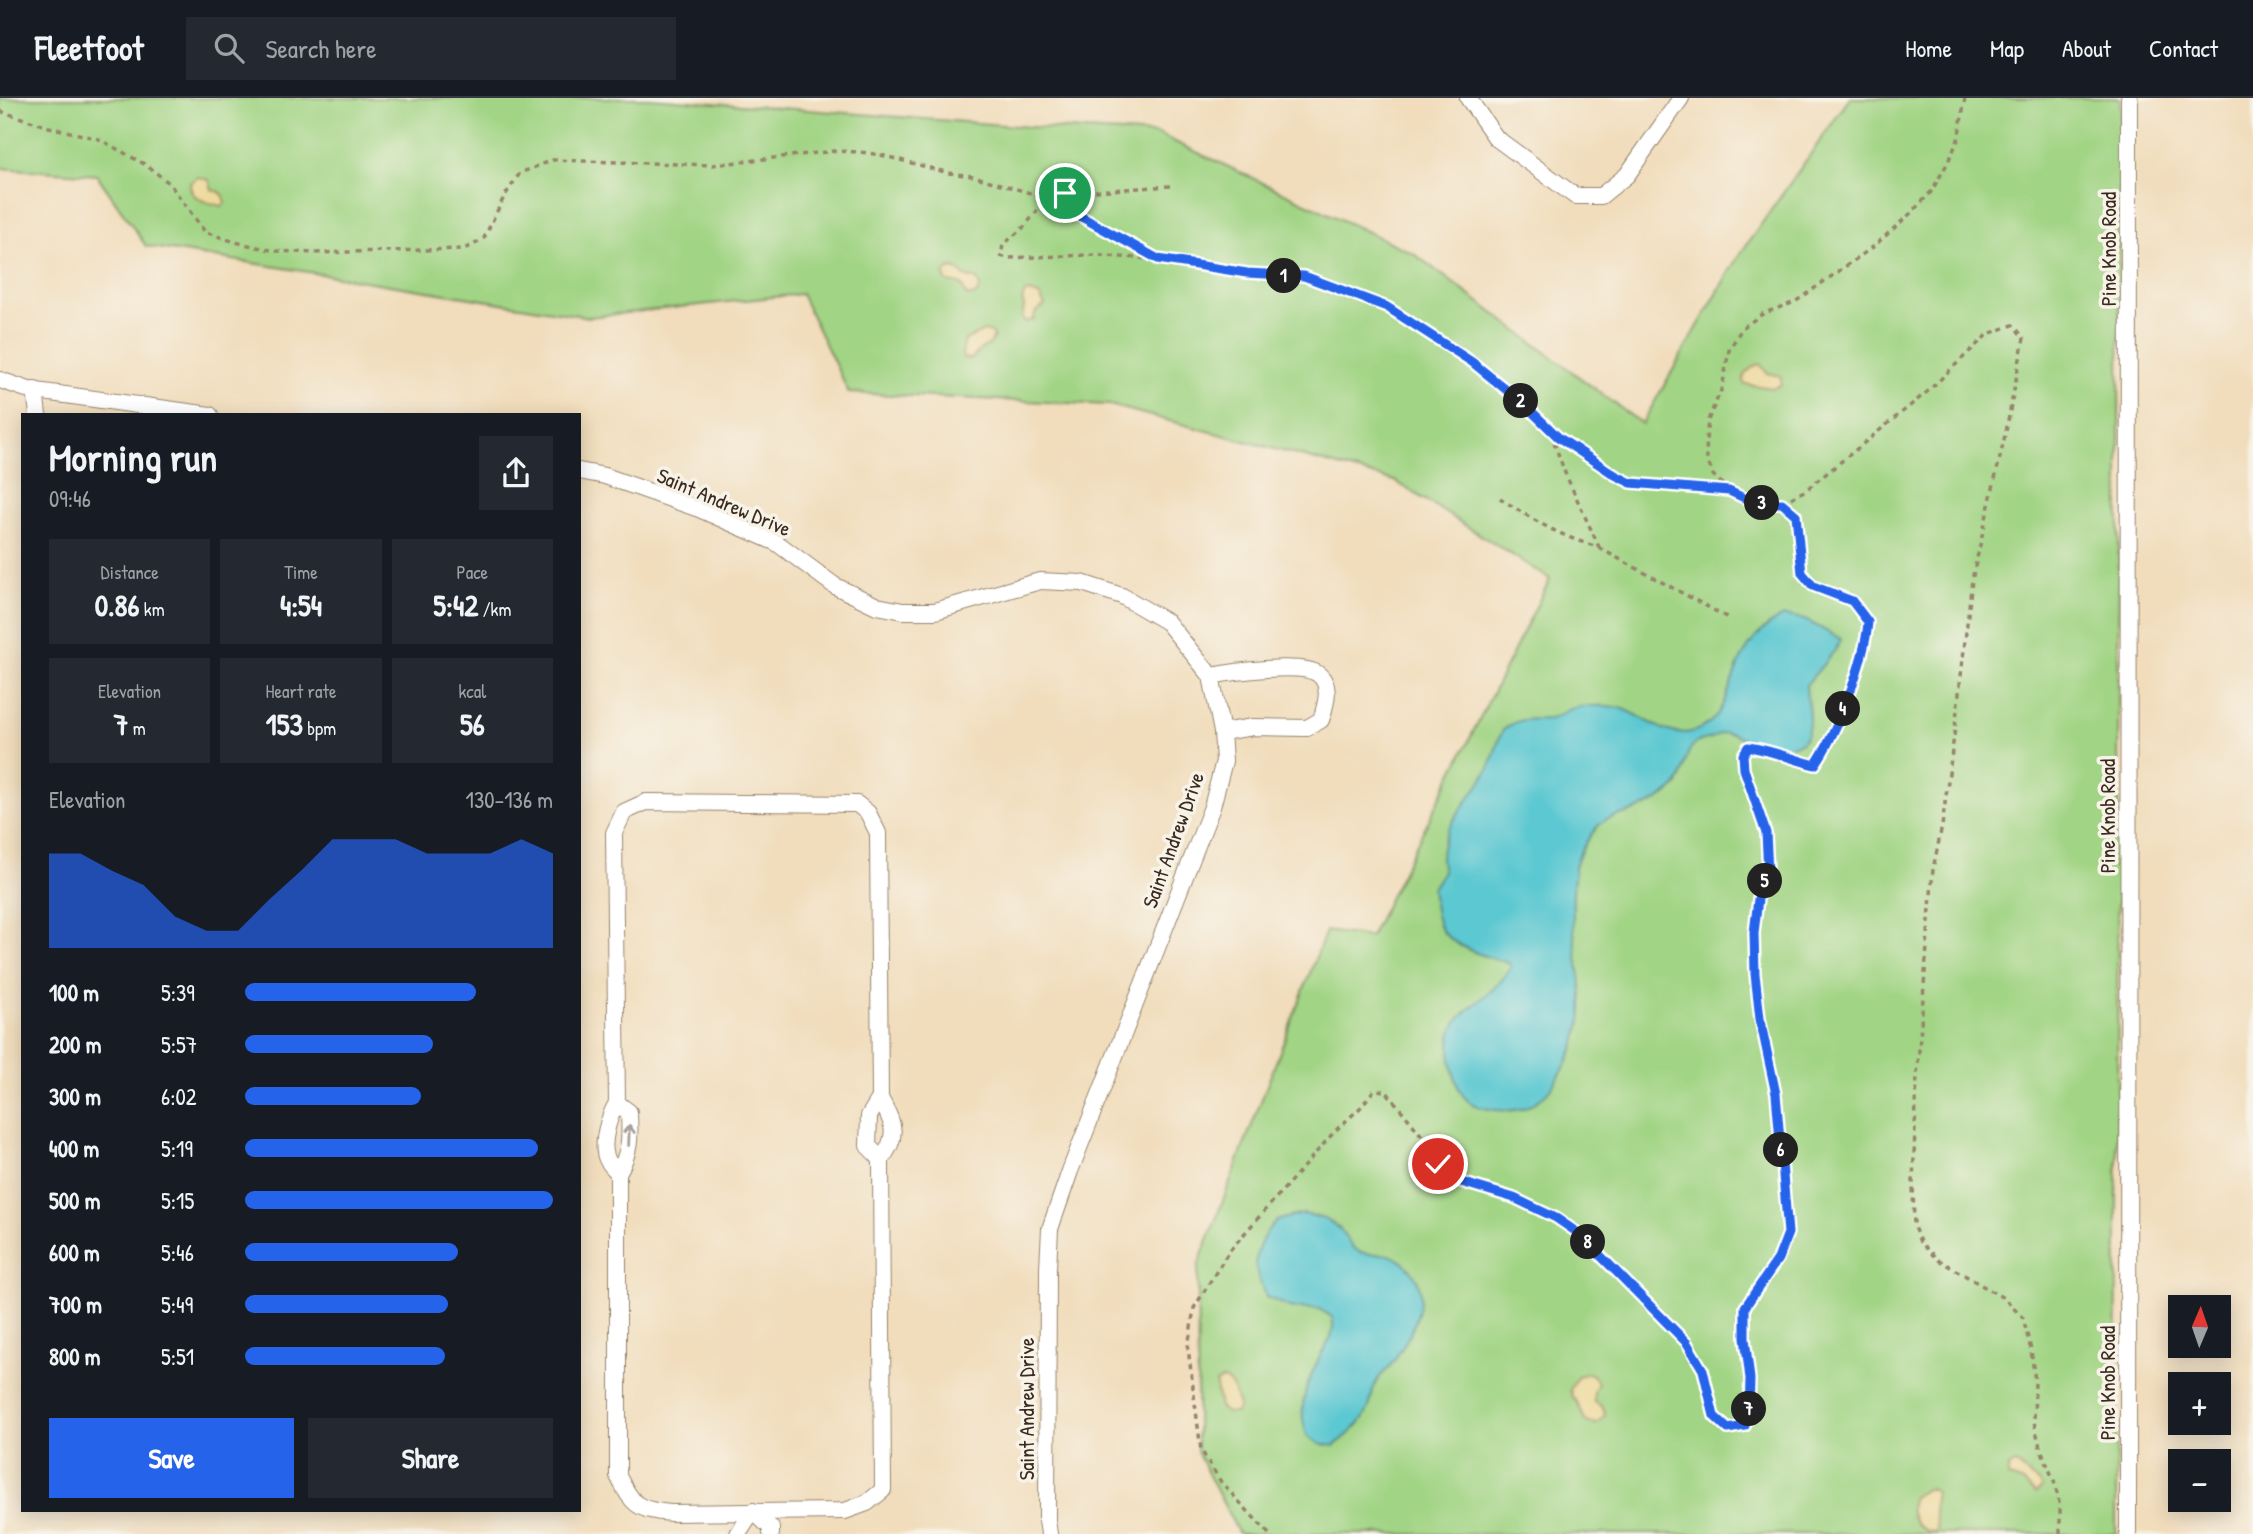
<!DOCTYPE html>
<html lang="en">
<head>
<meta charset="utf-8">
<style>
  :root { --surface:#171b24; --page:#242831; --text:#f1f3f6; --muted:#9ea1a6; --line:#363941; --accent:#2563eb }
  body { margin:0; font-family:"Patrick Hand",sans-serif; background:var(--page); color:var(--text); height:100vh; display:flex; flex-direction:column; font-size:26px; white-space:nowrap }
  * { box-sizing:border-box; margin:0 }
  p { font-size:23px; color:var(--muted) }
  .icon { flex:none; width:38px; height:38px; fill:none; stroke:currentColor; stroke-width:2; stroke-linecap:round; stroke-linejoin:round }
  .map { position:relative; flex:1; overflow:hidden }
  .side { position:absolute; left:21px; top:315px; width:560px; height:1099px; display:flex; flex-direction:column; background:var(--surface); border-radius:0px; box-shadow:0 4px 18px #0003 }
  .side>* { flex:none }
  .needle { width:46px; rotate:2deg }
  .controls { position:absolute; left:2168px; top:1197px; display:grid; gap:14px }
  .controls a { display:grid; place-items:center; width:63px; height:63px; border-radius:0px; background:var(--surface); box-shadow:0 4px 18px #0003; font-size:35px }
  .pin { position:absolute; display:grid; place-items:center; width:60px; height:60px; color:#fff; margin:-30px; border:4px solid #fff; border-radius:50%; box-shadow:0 2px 7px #0007 }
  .km { position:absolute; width:35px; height:35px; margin:-18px; border-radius:50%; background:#222; color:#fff; font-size:19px; line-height:35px; text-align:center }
  .round { display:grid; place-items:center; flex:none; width:74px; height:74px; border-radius:0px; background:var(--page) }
  .overview { display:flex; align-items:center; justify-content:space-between; height:119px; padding:0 28px }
  h1 { font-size:38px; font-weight:700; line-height:52px }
  .metrics { display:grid; grid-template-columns:repeat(3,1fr); gap:10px; height:119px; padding:7px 28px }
  .metrics div { display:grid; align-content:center; border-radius:0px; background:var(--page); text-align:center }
  .metrics b { font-size:30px; font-weight:700 }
  .metrics small { font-size:19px; font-weight:400 }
  .metrics p { font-size:19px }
  .chart { height:196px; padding:14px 28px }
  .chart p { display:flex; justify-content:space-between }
  .chart svg { width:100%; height:126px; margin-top:7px; fill:var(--accent); opacity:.7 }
  .cta { display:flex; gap:14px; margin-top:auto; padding:14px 28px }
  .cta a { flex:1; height:80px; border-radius:0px; background:var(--accent); color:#fff; font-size:28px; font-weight:700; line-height:80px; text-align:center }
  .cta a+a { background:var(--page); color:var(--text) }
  ul { padding:0 28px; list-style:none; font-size:23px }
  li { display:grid; grid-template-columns:112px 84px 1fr; align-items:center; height:52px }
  li i { height:18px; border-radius:9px; background:var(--accent) }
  header { display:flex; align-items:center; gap:42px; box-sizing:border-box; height:98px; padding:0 35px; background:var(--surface); border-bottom:2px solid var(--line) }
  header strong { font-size:33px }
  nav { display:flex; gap:38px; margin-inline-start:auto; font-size:24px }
  .search { width:490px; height:63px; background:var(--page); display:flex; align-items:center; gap:18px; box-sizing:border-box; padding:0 24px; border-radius:0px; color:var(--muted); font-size:26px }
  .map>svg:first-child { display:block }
  .green { fill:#a1d484; stroke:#6e7f51; stroke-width:2 }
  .sand { fill:#eeda9e; stroke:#94825e; stroke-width:2 }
  .water { fill:#5bc8d1; stroke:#4b7978; stroke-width:2 }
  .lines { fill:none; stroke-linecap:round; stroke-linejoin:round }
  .minor-casing { stroke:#96846d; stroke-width:18 }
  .path { stroke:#96846d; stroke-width:3.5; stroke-dasharray:5 5; stroke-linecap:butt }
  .minor { stroke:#fff; stroke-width:16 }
  .oneway { stroke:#a79f9a }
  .route-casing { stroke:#fff; stroke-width:14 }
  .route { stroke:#2563eb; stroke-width:9 }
  .labels { text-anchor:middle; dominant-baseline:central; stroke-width:7; stroke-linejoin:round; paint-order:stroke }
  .street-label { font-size:21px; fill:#3b2a1e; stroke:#f7f3e8 }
</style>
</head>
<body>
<header>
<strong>Fleetfoot</strong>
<div class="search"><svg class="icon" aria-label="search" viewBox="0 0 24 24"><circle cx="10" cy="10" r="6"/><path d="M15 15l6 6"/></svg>Search here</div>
<nav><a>Home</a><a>Map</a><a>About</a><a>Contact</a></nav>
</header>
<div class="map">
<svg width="2253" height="1436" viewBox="0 0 2253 1436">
  <rect width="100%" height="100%" fill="#f7f3e8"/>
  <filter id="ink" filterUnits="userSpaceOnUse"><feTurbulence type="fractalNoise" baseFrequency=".0143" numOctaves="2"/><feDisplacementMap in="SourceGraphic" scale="14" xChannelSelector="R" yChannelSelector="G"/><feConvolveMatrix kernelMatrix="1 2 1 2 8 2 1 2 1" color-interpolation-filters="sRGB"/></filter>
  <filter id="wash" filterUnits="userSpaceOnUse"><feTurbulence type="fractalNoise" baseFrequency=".00686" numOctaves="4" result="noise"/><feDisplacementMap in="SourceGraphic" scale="28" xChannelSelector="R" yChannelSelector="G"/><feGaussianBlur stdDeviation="1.57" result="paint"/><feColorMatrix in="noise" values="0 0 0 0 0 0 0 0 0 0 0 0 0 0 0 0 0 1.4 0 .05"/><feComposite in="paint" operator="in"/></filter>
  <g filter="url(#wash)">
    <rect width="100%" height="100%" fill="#f1ddbc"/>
    <polygon class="green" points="0,0 650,0 1030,29 1158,36 1413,155 1642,326 1736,162 1850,0 2120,0 2116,1436 1239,1436 1197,1354 1198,1168 1326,833 1370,839 1550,481 1395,383 1110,307 849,295 801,196 589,219 146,148 97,77 0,70"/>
    <g class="sand">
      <path d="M198 79 209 82 212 92 220 94 224 98 225 105 222 108C209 105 189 102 190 85Z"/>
      <path d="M952 170 956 171 965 178 977 182 980 188 977 196 968 199C963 195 965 192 962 188 958 183 951 186 946 183L944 176 947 172Z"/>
      <polygon points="1029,194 1039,197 1045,207 1035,215 1034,221 1026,224 1022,220 1024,208 1022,201 1025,195"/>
      <polygon points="984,233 992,235 994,239 990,246 981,251 972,261 963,260 962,256 965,242"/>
      <path d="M1760 266 1767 275 1781 278V287L1773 290 1745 286 1743 284C1743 276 1753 267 1760 266Z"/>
      <path d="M1589 1275 1594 1278 1598 1286 1594 1293V1304C1602 1307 1604 1309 1605 1318L1597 1326 1589 1325 1585 1322 1577 1304 1572 1299 1570 1291 1578 1278Z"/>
      <path d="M1223 1281C1234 1285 1235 1299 1239 1308L1236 1315H1226L1220 1310 1216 1288V1285Z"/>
      <path d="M2015 1366C2022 1368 2022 1371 2027 1376 2033 1383 2039 1380 2042 1390L2036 1395 2023 1385 2008 1379V1371Z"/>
      <path d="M1926 1391H1931L1936 1394 1934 1407 1937 1432 1934 1434C1916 1433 1906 1415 1913 1399Z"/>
    </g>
    <g class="water">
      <path d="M1784 518C1806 518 1821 532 1841 541L1836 551 1806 587C1806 607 1815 627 1802 644 1785 652 1762 648 1745 641 1738 639 1734 634 1725 635 1720 635 1715 638 1711 640 1706 642 1700 642 1696 645 1682 654 1688 679 1673 691 1664 700 1648 708 1636 712 1624 717 1607 718 1598 728 1588 740 1578 754 1575 770 1572 793 1572 820 1575 844 1578 870 1585 897 1581 923 1578 946 1567 967 1554 986 1536 1011 1514 1017 1484 1010 1469 1007 1460 997 1456 983 1433 909 1480 917 1511 870L1509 865C1489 860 1449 848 1440 829 1434 817 1434 802 1432 790L1443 773C1432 734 1471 704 1488 672 1495 659 1496 645 1503 632 1521 618 1529 622 1549 621 1556 620 1561 616 1568 612 1581 607 1602 607 1616 609 1641 614 1664 641 1691 634 1725 626 1727 590 1740 563 1750 544 1765 527 1784 518Z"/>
      <path d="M1304 1116C1317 1118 1329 1121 1339 1130 1346 1137 1349 1150 1360 1154 1372 1158 1384 1153 1396 1160 1442 1186 1413 1235 1391 1267 1387 1272 1380 1277 1377 1283 1372 1290 1372 1301 1369 1309 1363 1326 1348 1337 1334 1348L1320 1346 1308 1339C1295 1311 1308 1281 1322 1255 1329 1243 1336 1234 1332 1219L1319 1211 1292 1210 1266 1199C1262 1189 1256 1178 1256 1167 1255 1153 1265 1131 1277 1123 1285 1119 1295 1118 1304 1116Z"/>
    </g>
  </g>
  <g filter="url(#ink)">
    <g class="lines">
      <g class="minor-casing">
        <g id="minor">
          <polyline points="1468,0 1496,40 1575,98 1601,98 1627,77 1681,0"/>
          <polyline points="0,282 29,292 210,317"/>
          <polyline points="35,292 38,317"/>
          <polyline points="579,373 605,378 699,411 777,445 835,488 877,508 903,513 935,513 1040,483 1082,485 1122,498 1167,524 1211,578 1222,634 1224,663 1212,709 1070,1073 1050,1131 1048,1170 1047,1422 1049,1436"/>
          <path d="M1211 578C1232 574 1301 564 1318 576 1333 587 1325 609 1321 622L1307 630 1253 629 1222 634"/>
          <path d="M617 1005 629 1014C630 1039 631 1053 618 1075 615 1071 609 1066 607 1061 600 1046 609 1018 617 1005L614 735 624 714 646 704 857 706 868 715 878 735 880 1000"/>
          <path d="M618 1075V1378C633 1408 638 1412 671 1415L845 1413 867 1405 883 1392 881 1061C900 1038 893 1024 880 1000L869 1018 868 1048 881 1061"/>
          <polyline points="738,1436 753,1413 771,1430 771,1436"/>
          <polyline points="2128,1436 2129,0"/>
        </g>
      </g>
      <g class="path">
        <polyline points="1965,0 1958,42 1947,66 1931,94 1911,115 1873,149 1795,204 1764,215 1742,230 1729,252 1722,290 1708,322 1706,342 1707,361 1713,377 1729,393 1755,405 1782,405 1806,392 1927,294 1988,236 2013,227 2024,240 2006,333 1972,482 1955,630 1942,728 1933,771 1917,978 1913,1085 1914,1129 1920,1144 1937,1161 2005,1201 2023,1220 2031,1252 2035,1283 2034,1324 2040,1349 2054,1383 2060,1409 2060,1436"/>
        <polyline points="0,13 49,29 99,41 146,67 169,85 205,134 235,144 275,153 313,155 462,151 472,148 484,140 504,99 520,75 553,62 712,67 834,53 860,54 881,57 949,75 973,78 1047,100 1159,161"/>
        <polyline points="1170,88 1051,96 1024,129 1003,147 1001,158 1007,160 1089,157 1138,160 1173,163 1247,175 1304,178 1387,210 1448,247 1525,307 1558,339 1615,377 1631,385 1729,393"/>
        <path d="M1500 400C1531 421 1562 440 1599 449L1565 375 1550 333"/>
        <polyline points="1599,450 1730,521"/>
        <path d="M1269 1436 1221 1384 1201 1352 1188 1250 1194 1210 1229 1153 1335 1033 1360 1010 1374 992 1386 993 1426 1043 1438 1066 1458 1083 1514 1100 1556 1120 1578 1135 1606 1161 1687 1246 1703 1272 1714 1318 1728 1331 1745 1328 1749 1315 1750 1281 1745 1240V1209L1778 1161 1788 1135 1777 997 1760 921 1755 875 1754 835 1758 801 1768 774 1766 735 1744 671 1743 657 1748 649 1758 651 1815 667C1837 635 1865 564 1869 524L1852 503 1813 488 1802 475 1796 417 1782 405"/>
      </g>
      <use href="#minor" class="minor"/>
    </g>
    <defs><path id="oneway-shaft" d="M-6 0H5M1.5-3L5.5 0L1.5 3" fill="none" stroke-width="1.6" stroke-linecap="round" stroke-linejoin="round" transform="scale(1.75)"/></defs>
    <use class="oneway" href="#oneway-shaft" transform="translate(629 1037) rotate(-88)"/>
  </g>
  <g class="lines" filter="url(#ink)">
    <g class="route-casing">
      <path id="route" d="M1065 95 1051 96 1047 100 1158 161 1247 175 1304 178 1387 209 1472 264 1525 307 1558 339 1615 377 1631 385 1729 393 1755 405H1782L1796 417 1802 475 1813 488 1852 503 1868 524C1865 563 1837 635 1815 667 1792 661 1771 652 1748 649L1743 657 1744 671 1766 735 1768 774 1758 801 1754 835 1755 876 1760 921 1776 996 1788 1135 1778 1161 1745 1209V1240L1750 1281 1749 1315 1745 1328 1728 1331 1714 1318 1703 1272 1687 1245 1578 1135 1556 1120 1514 1100 1458 1083 1438 1066"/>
    </g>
    <use href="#route" class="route"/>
  </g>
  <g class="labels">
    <g class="street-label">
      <text transform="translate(2108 151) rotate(-90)">Pine Knob Road</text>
      <text transform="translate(724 404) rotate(23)">Saint Andrew Drive</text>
      <text transform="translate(2107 718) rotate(-90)">Pine Knob Road</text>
      <text transform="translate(1173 742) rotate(-70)">Saint Andrew Drive</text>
      <text transform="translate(2107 1285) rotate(-90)">Pine Knob Road</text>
      <text transform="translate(1026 1311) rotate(-90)">Saint Andrew Drive</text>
    </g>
  </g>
</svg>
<div class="controls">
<a><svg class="needle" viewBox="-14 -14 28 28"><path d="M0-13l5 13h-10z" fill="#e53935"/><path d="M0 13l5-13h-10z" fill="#9ea1a6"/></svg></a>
<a>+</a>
<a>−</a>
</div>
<div class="pin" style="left:1065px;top:95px;background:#1e9e55"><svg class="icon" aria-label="arrive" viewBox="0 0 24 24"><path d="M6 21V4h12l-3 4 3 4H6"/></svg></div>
<div class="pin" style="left:1438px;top:1066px;background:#d93025"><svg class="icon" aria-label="check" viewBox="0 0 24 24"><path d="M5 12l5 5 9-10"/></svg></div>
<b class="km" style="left:1284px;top:178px">1</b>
<b class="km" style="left:1521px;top:303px">2</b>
<b class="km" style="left:1762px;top:405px">3</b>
<b class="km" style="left:1843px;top:611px">4</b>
<b class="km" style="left:1765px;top:783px">5</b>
<b class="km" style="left:1781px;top:1052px">6</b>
<b class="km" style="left:1749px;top:1311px">7</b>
<b class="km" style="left:1588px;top:1144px">8</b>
<section class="side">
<div class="overview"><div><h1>Morning run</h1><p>09:46</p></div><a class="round"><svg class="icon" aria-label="share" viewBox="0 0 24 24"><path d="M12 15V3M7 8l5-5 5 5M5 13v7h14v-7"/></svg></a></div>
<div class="metrics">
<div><p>Distance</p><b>0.86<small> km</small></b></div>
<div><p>Time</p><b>4:54</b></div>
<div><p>Pace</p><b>5:42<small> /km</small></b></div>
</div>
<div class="metrics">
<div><p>Elevation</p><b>7<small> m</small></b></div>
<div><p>Heart rate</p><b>153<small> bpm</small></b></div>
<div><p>kcal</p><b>56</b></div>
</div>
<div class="chart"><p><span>Elevation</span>130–136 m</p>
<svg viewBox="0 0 160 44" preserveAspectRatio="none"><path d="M0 44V11L10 11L20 17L30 22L40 33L50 38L60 38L70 27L80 17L90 6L100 6L110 6L120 11L130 11L140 11L150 6L160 11V44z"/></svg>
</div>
<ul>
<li><b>100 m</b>5:39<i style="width:75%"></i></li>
<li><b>200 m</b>5:57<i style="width:61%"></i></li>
<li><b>300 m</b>6:02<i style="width:57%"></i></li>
<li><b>400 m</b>5:19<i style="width:95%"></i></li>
<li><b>500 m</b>5:15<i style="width:100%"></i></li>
<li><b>600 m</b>5:46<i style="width:69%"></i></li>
<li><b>700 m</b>5:49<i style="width:66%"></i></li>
<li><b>800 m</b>5:51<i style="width:65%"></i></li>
</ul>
<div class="cta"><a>Save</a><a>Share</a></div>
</section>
</div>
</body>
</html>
